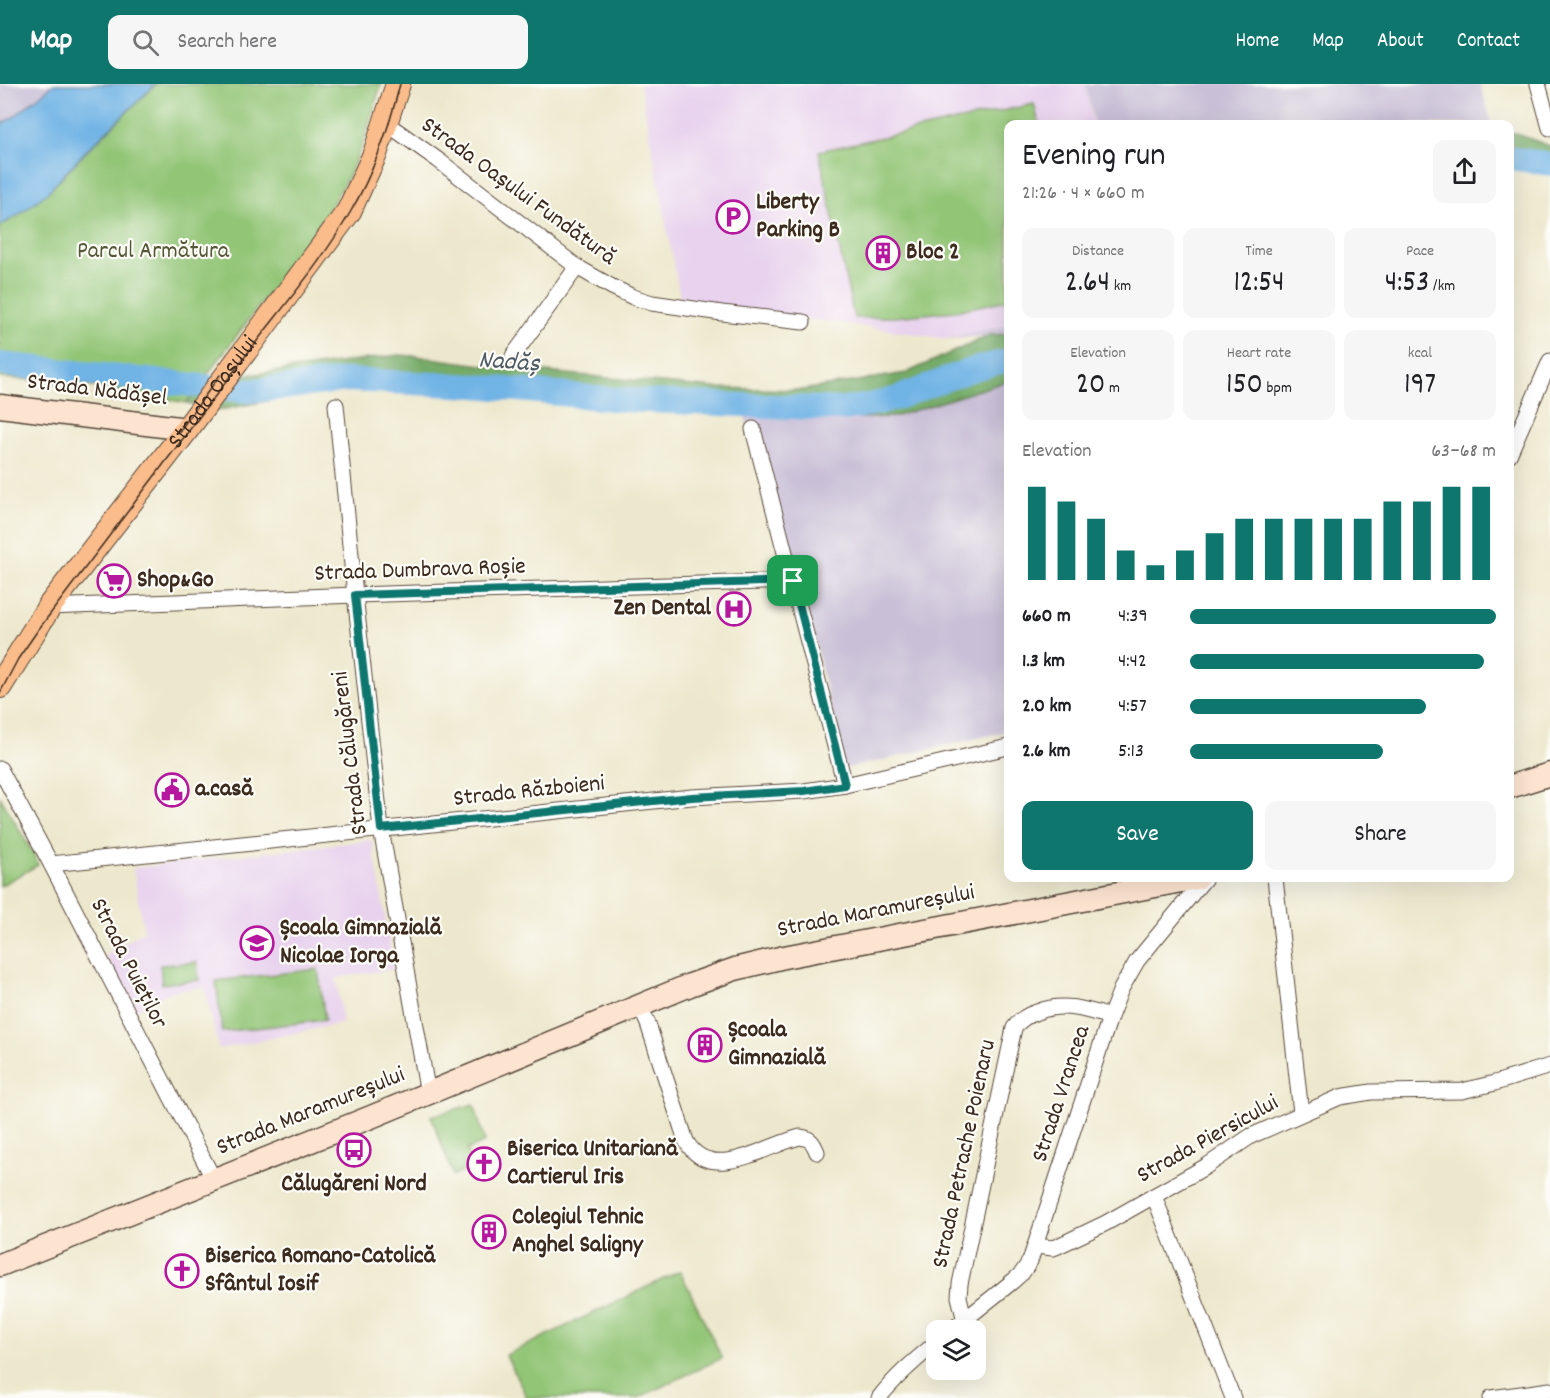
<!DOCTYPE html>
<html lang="en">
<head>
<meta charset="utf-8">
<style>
  :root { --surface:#fff; --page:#f6f6f6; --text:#202124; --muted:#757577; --accent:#0f766e }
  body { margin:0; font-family:Dekko,sans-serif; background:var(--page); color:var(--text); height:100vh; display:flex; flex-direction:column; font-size:22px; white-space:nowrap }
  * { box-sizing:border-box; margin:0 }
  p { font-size:20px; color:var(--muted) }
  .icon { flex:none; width:33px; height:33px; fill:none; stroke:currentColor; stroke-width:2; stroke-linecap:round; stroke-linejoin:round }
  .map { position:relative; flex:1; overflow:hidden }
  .drawer { position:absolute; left:1004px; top:36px; width:510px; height:762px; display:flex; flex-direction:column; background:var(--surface); border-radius:12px; box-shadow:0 6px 24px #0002 }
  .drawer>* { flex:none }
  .controls { position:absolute; left:926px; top:1236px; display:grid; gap:12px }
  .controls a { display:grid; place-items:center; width:60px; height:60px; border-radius:12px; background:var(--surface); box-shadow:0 6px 24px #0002; font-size:30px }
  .pin { position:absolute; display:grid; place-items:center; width:51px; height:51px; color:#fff; margin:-26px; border-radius:12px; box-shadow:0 3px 9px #0006 }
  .round { display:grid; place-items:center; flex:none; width:63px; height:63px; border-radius:12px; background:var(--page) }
  .head { display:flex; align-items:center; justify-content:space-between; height:102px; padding:0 18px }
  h1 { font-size:33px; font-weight:600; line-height:45px }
  .metrics { display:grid; grid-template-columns:repeat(3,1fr); gap:9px; height:102px; padding:6px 18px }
  .metrics div { display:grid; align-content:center; border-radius:12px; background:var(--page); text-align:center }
  .metrics b { font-size:30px; font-weight:600 }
  .metrics small { font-size:16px; font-weight:400 }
  .metrics p { font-size:16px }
  .chart { height:168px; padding:12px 18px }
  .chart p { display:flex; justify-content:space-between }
  .chart svg { width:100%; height:108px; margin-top:6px; stroke:var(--accent); stroke-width:6 }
  .primary-button { display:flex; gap:12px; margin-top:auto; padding:12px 18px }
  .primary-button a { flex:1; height:69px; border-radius:12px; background:var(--accent); color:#fff; font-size:24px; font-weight:600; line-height:69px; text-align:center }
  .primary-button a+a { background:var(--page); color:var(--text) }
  ul { padding:0 18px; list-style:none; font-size:20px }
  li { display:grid; grid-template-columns:96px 72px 1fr; align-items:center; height:45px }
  li i { height:15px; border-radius:8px; background:var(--accent) }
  header { display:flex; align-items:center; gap:36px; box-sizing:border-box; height:84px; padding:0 30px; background:var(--accent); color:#fff }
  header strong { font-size:28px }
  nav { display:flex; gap:33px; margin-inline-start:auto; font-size:21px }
  .search { width:420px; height:54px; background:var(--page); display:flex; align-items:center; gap:15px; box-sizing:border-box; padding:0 21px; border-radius:12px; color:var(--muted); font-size:22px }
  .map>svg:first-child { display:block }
  .built { fill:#e8d2ee }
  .industrial { fill:#c9bfd7 }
  .green { fill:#92c576; stroke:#66784a; stroke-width:1.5 }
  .forest { fill:#75aa67; stroke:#586a42; stroke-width:1.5 }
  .water { fill:#70b3e5; stroke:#566e82; stroke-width:1.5 }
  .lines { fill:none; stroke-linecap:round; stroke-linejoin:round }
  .river { stroke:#70b3e5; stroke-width:24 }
  .street-casing { stroke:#564638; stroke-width:17 }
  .secondary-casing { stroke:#564638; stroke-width:25 }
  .primary-casing { stroke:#564638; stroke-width:26 }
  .street { stroke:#fff; stroke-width:15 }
  .secondary { stroke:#fde4d1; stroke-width:22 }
  .primary { stroke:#fabc8b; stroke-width:24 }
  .tram { stroke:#3b2a1e; stroke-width:1.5 }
  .route-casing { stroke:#fff; stroke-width:12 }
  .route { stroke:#0f766e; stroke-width:8 }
  .labels { text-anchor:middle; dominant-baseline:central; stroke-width:4.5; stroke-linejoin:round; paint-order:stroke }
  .street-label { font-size:24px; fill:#3b2a1e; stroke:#fdfcf7 }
  .poi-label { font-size:24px; font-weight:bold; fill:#3b2a1e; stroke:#fdfcf7; text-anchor:start }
  .park-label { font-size:24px; fill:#555838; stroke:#fdfcf7 }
  .water-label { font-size:26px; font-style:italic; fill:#4e5a64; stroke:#fdfcf7 }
</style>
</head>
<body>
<header>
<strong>Map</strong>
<div class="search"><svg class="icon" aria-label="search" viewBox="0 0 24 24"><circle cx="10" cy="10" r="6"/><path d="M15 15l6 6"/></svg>Search here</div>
<nav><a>Home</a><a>Map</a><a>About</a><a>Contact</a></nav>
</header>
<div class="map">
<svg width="1550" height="1314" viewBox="0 0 1550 1314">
  <rect width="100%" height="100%" fill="#fdfcf7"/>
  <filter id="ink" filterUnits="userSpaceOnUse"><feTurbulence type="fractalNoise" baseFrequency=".0167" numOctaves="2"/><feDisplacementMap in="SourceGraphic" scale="12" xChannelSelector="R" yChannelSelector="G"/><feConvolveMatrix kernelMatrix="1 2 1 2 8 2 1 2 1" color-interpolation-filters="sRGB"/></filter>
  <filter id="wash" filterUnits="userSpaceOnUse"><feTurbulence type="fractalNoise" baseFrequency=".008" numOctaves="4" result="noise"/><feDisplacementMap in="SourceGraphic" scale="24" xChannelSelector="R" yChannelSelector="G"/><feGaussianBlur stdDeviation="1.35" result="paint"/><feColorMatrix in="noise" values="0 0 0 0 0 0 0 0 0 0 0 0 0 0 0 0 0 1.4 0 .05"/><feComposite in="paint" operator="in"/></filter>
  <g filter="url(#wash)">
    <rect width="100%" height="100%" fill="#ede8cd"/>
    <g class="built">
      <polygon points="640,0 1085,0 1093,40 1008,40 1008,242 946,255 877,244 681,219"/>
      <polygon points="372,756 394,885 336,894 343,939 219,965 204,903 172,907 133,928 106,871 144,847 133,784"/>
    </g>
    <g class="industrial">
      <polygon points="0,0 54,0 15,32 0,41"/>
      <polygon points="1085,0 1480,0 1492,40 1094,40"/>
      <polygon points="1008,242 1008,250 946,255 984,246"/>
      <polygon points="1008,297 1008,647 844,685 802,499 744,330 863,334 894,333"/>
    </g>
    <g class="green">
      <path d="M156 0H381L364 57 351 87 331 122 308 157 186 319C124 308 63 296 0 294V142L17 132 47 109 84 70Z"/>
      <polygon points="1034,20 1039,40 1008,40 1008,216 955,227 895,233 854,234 819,67"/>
      <polygon points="0,713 33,769 38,781 0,802"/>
      <polygon points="197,878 199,896 162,900 160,881"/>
      <polygon points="318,885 325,936 222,948 216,897"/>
      <polygon points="474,1020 485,1058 467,1066 474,1085 453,1091 431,1032"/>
      <polygon points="680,1187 722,1274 638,1314 527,1314 506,1271"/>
    </g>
    <g class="forest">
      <polygon points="1509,47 1550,62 1550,89 1534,86 1509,85"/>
      <polygon points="1008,250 1008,297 894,333 863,334 744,330 558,318 360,301 323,306 220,326 186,319 207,292 255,290 398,271 416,272 505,284 715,304 802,306 906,289 990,251"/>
    </g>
    <polygon class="water" points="54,0 156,0 84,69 47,109 17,132 0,142 0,41 15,32"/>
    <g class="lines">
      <g class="river">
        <polyline points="1509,74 1550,80"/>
        <path d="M0 280 248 307 281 304 348 296 475 302 623 316 842 325C861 322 880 320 897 314 934 301 969 283 1008 277"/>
      </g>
    </g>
  </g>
  <g filter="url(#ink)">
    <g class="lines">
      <g class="street-casing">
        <g id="street">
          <polyline points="1538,0 1550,44"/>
          <polyline points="386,39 438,76 577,183 612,203 633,213 652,219 722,229 803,238"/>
          <polyline points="513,272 577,183"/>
          <polyline points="336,321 355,511 381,745 428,1010"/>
          <polyline points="753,345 845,701"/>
          <polyline points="1509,371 1550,277"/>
          <polyline points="49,523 355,511 793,497"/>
          <polyline points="0,685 51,780 214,1096"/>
          <polyline points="51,780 692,713 804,707 845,701 1008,663"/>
          <polyline points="1275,794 1301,1029"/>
          <path d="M640 922 648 940 686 1057C710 1101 766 1061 800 1053 810 1054 813 1058 817 1068"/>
          <polyline points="1154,1112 1233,1314"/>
          <polyline points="1036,1162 1053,1164 1058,1162 1106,1139 1205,1083 1251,1052 1340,1013 1371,1008 1462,1007 1495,999 1550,982"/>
          <path d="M965 1237 959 1213 960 1200 1014 944C1020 935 1027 931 1037 928 1063 918 1085 925 1110 933"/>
          <polyline points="952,1246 1013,1197 1022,1189 1030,1177 1110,933 1121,905 1137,877 1205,794"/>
          <path d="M879 1314C895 1293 915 1276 936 1259"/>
          <polyline points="1491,1314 1550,1306"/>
        </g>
      </g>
      <g class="secondary-casing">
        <g id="secondary">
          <polyline points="0,322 187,345"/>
          <polyline points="1509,703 1550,690"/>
          <polyline points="0,1181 371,1033 690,901 735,885 784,873 1197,794"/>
        </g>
      </g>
      <g class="primary-casing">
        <g id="primary">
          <path id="s1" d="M0 602 49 523 187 345 349 127 375 70 398 0"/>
        </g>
      </g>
      <use href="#street" class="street"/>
      <use href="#secondary" class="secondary"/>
      <use href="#primary" class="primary"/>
      <g class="tram">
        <polyline points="178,349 220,291"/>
        <path d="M0 609 18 575 38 546C106 455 176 365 244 274 280 226 321 180 351 127 374 88 389 44 400 0"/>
      </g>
    </g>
  </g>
  <g class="lines" filter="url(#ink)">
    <g class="route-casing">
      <polygon id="route" points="793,497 845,701 804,707 692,713 381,745 355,511"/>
    </g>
    <use href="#route" class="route"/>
  </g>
  <defs>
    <g id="parking-ring" transform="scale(1.725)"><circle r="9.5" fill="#fdfcf7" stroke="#b5179e" stroke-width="1.5"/><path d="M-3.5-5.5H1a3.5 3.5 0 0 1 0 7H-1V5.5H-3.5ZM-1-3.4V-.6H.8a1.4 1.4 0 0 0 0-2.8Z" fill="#b5179e"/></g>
    <g id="building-ring" transform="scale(1.725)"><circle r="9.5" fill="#fdfcf7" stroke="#b5179e" stroke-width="1.5"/><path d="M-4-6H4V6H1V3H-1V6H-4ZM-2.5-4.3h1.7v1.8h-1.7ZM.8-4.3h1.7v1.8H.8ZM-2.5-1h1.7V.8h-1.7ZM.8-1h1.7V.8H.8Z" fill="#b5179e"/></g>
    <g id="supermarket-ring" transform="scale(1.725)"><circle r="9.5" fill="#fdfcf7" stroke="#b5179e" stroke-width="1.5"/><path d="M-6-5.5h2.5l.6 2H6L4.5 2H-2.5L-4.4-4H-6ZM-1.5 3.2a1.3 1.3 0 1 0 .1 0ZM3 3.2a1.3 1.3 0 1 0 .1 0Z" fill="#b5179e"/></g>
    <g id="hospital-ring" transform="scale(1.725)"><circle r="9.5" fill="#fdfcf7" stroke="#b5179e" stroke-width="1.5"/><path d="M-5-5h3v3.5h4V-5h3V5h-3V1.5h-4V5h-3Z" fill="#b5179e"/></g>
    <g id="civic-ring" transform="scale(1.725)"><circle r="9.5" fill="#fdfcf7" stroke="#b5179e" stroke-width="1.5"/><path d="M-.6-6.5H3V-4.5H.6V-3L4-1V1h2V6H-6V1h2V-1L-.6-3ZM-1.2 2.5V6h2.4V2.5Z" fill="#b5179e"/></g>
    <g id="school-ring" transform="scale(1.725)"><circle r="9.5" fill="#fdfcf7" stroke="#b5179e" stroke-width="1.5"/><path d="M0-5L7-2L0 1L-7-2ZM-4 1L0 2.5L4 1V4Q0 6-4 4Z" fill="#b5179e"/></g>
    <g id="bus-ring" transform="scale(1.725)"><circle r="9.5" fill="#fdfcf7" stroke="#b5179e" stroke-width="1.5"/><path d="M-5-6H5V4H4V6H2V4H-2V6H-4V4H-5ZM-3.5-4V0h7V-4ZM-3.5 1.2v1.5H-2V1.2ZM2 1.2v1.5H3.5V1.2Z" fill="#b5179e"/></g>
    <g id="church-ring" transform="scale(1.725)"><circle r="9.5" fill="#fdfcf7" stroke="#b5179e" stroke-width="1.5"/><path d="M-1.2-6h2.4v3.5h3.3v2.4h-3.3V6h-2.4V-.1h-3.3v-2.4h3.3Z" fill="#b5179e"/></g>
  </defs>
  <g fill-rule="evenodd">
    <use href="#parking-ring" x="733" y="133"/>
    <use href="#building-ring" x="883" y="169"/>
    <use href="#supermarket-ring" x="114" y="497"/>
    <use href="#hospital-ring" x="734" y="525"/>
    <use href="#civic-ring" x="172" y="706"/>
    <use href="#school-ring" x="257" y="859"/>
    <use href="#building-ring" x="705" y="961"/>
    <use href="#bus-ring" x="354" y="1066"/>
    <use href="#church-ring" x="484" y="1080"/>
    <use href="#building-ring" x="489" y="1148"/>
    <use href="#church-ring" x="182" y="1187"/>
  </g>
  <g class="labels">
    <g class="street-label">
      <text transform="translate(518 108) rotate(36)">Strada Oașului Fundătură</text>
      <text transform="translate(97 307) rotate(7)">Strada Nădășel</text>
      <text stroke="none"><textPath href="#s1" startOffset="363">Strada Oașului</textPath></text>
      <text transform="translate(420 487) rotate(-2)">Strada Dumbrava Roșie</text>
      <text transform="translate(351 669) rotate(-97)">Strada Călugăreni</text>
      <text transform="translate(529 708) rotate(-6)">Strada Războieni</text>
      <text transform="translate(876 828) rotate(-11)">Strada Maramureșului</text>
      <text transform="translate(128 880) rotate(63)">Strada Puieților</text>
      <text transform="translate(1062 1010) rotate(-72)">Strada Vrancea</text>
      <text transform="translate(311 1028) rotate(-22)">Strada Maramureșului</text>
      <text transform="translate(1208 1056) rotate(-29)">Strada Piersicului</text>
      <text transform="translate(965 1070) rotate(-78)">Strada Petrache Poienaru</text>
    </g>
    <g class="poi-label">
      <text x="756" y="119">Liberty<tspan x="756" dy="28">Parking B</tspan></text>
      <text x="906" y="169">Bloc 2</text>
      <text x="137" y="497">Shop&amp;Go</text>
      <text x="711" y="525" text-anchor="end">Zen Dental</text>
      <text x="195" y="706">a.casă</text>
      <text x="280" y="845">Școala Gimnazială<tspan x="280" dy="28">Nicolae Iorga</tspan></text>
      <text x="728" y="947">Școala<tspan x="728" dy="28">Gimnazială</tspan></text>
      <text x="507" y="1066">Biserica Unitariană<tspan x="507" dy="28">Cartierul Iris</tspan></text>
      <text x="354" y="1101" text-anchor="middle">Călugăreni Nord</text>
      <text x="512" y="1134">Colegiul Tehnic<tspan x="512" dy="28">Anghel Saligny</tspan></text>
      <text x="205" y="1173">Biserica Romano-Catolică<tspan x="205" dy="28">Sfântul Iosif</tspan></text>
    </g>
    <g class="park-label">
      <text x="153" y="168">Parcul Armătura</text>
    </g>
    <g class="water-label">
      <text transform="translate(509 279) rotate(4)">Nadăș</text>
    </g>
  </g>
</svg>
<div class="controls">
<a><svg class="icon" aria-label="layers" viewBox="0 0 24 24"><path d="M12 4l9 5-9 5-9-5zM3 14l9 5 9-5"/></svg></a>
</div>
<div class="pin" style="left:793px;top:497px;background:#1e9e55"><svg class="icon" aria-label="arrive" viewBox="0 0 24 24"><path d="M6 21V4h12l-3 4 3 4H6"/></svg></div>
<section class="drawer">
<div class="head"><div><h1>Evening run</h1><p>21:26 · 4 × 660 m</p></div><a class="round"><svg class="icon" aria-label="share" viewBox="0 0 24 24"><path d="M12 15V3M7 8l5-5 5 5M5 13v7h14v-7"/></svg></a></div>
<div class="metrics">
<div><p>Distance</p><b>2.64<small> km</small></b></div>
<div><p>Time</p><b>12:54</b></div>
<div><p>Pace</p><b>4:53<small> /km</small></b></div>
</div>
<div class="metrics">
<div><p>Elevation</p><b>20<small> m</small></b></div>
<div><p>Heart rate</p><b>150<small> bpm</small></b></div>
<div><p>kcal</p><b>197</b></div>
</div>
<div class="chart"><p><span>Elevation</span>63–68 m</p>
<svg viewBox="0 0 160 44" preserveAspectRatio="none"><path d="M5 44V6M15 44V12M25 44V19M35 44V32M45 44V38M55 44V32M65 44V25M75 44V19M85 44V19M95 44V19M105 44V19M115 44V19M125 44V12M135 44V12M145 44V6M155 44V6"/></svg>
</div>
<ul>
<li><b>660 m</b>4:39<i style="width:100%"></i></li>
<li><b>1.3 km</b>4:42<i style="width:96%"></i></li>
<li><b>2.0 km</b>4:57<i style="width:77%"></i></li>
<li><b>2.6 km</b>5:13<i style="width:63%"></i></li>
</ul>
<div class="primary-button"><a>Save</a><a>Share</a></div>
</section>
</div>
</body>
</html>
